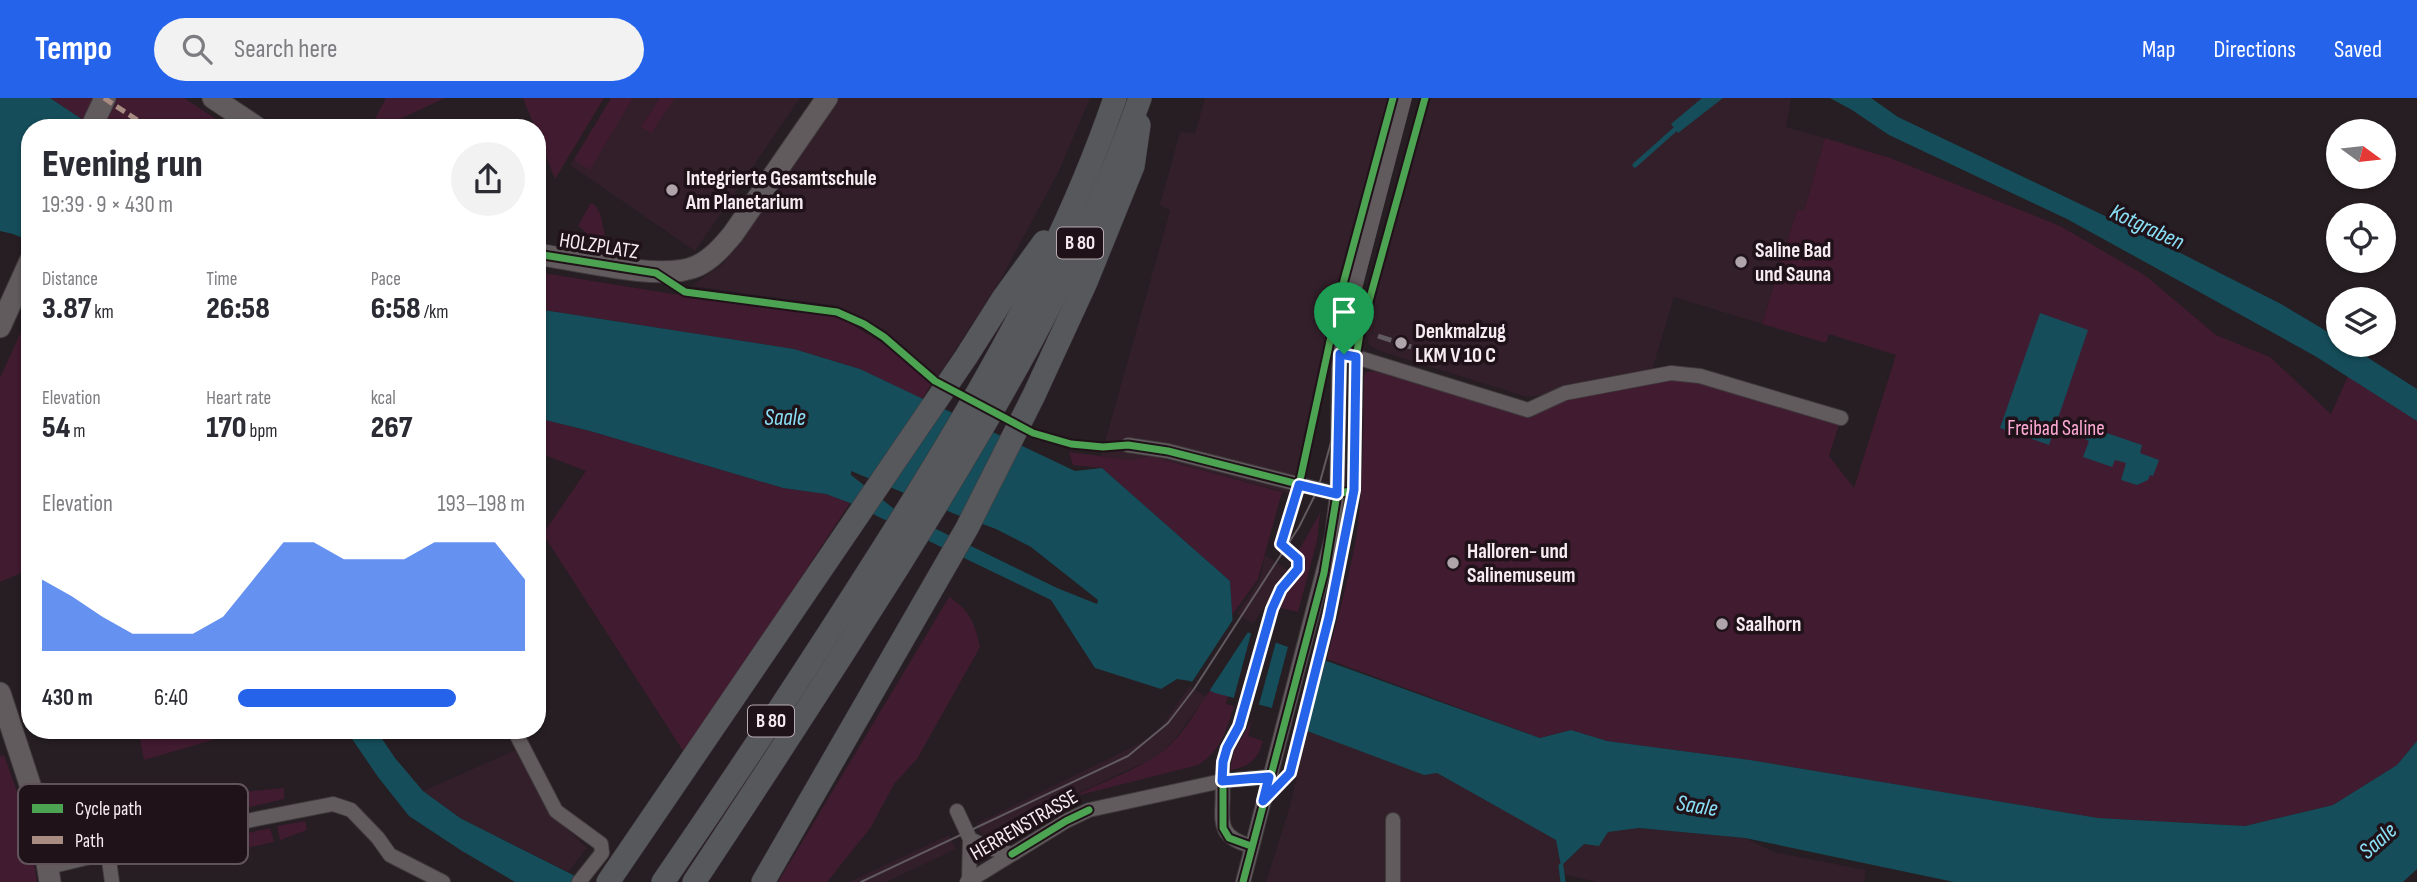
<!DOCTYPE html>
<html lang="en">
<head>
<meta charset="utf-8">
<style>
  :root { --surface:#fff; --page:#f2f2f3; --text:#2b2b33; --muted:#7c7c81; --accent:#2563eb }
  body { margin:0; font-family:"Sofia Sans Condensed",sans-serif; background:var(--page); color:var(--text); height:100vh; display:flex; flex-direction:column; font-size:26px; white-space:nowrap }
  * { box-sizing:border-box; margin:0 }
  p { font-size:23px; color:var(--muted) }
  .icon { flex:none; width:38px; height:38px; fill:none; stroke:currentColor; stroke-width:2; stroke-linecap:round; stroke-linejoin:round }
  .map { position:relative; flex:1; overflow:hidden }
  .panel { position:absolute; left:21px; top:21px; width:525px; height:620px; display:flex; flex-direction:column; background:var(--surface); border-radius:28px; box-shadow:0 2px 5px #0004 }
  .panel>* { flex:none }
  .needle { width:46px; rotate:105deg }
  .fabs { position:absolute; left:2326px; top:21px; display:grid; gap:14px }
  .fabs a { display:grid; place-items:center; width:70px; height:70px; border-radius:50%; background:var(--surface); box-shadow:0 2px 5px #0004; font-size:35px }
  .pin { position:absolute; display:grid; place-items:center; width:60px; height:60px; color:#fff; margin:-72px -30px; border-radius:50% 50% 50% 0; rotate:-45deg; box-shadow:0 0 7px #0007 }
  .pin .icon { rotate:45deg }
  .round { display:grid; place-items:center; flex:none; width:74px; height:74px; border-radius:37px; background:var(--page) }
  .headline { display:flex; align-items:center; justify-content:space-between; height:119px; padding:0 21px }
  h1 { font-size:38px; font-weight:800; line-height:52px }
  .metrics { display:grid; grid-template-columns:repeat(3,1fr); gap:10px; height:119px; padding:7px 21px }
  .metrics div { display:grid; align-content:center }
  .metrics b { font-size:30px; font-weight:800 }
  .metrics small { font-size:19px; font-weight:400 }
  .metrics p { font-size:19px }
  .chart { height:196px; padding:14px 21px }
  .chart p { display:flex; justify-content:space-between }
  .chart svg { width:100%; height:126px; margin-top:7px; fill:var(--accent); opacity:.7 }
  ul { padding:0 21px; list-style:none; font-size:23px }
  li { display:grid; grid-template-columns:112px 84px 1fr; align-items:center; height:52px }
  li i { height:18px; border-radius:9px; background:var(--accent) }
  header { display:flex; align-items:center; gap:42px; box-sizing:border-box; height:98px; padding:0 35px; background:var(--accent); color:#fff }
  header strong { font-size:33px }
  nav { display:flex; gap:38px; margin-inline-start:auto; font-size:24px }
  .search { width:490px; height:63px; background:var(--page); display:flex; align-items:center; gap:18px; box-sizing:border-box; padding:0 24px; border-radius:38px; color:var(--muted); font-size:26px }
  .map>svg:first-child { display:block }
  .built { fill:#321f29 }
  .green { fill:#411b30 }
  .water { fill:#154d5a; fill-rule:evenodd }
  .pier { fill:#261e22 }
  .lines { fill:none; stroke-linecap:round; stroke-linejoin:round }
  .stream { stroke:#154d5a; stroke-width:5 }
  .street-casing { stroke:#403a3d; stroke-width:16 }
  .secondary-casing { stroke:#403a3d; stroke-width:23 }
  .primary-casing { stroke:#403a3d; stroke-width:24 }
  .street { stroke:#625b5e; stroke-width:14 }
  .secondary { stroke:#625b5e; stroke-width:21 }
  .primary { stroke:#56585c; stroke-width:23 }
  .tram { stroke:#615a5e; stroke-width:2 }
  .rail { stroke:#615a5e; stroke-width:5; stroke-dasharray:14 7; stroke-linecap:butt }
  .quiet { stroke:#a88b81; stroke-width:5; stroke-dasharray:10 5; stroke-linecap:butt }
  .cycleway-casing { stroke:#201219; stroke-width:11 }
  .cycleway { stroke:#4ca352; stroke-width:7 }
  .route-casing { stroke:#fff; stroke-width:14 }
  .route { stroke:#2563eb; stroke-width:9 }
  .poi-dot { fill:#aea4a9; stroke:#201219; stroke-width:2.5 }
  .labels { text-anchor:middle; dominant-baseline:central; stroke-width:7; stroke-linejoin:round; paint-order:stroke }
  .shield { fill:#201219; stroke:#b6abb0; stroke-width:2 }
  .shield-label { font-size:19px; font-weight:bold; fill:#f7ecf1 }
  .poi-label { font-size:21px; font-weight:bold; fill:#f7ecf1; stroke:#201219; text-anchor:start }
  .street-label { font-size:21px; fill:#f7ecf1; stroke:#201219 }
  .park-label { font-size:21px; fill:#ffabd6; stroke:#201219 }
  .water-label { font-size:23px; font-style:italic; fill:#8ae0f6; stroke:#201219 }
  .key { fill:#201219; stroke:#60535a; stroke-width:2 }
  .key-label { font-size:19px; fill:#f7ecf1 }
</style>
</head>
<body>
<header>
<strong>Tempo</strong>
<div class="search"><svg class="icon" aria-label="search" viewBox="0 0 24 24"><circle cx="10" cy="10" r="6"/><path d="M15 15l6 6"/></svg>Search here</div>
<nav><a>Map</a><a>Directions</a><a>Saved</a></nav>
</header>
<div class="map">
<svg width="2417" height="784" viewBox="0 0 2417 784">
  <rect width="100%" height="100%" fill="#261e22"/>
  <g class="built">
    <polygon points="611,0 800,0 695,153 570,67"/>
    <polygon points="838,0 1090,0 1058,75 1001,181 938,279 884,232 838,208 691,188 723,166"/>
    <polygon points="1205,0 1397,0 1336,231 1299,398 1151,358 1130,362 1101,358 1170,113 1160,107 1180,34 1195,35"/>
    <polygon points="1430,0 1791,0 1786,29 1825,40 1804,114 1797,112 1762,226 1674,199 1650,279 1565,295 1527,299 1377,252 1369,247 1366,233"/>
    <polygon points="1265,457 1288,472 1253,526 1237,516 1260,482"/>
    <polygon points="1190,588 1206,599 1174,642 1164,652 1150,662 983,738 976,726 1146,642 1158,633"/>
    <polygon points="1307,633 1423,675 1436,673 1556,740 1561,768 1584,746 1608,734 1639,730 1745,740 1774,754 1866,772 1864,784 1597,784 1562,776 1562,784 1266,784 1290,708"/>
    <polygon points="518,651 552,716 587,750 568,774 460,720 423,693"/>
    <polygon points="949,737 956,751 886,784 849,784"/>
  </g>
  <g class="green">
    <polygon points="50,0 184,0 230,30 95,30"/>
    <polygon points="386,0 445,0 400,21 395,30 370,30"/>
    <polygon points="523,0 604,0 555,81 537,36 537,30 535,30"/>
    <polygon points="611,0 633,0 590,72 574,62"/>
    <polygon points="660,0 675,0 651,35 641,29"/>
    <path d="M1825 40 1890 60 2060 128 2146 178 2216 237 2270 259 2331 316 2355 263 2417 301V643L2397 667 2333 707 2245 728 2098 720 1750 662 1607 643 1571 632 1540 640 1327 561C1337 521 1349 481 1356 440 1364 386 1363 331 1364 277L1366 274 1374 273 1531 320 1565 295 1671 275 1841 320 1829 358 1854 390 1896 257 1829 236 1826 245 1762 226 1797 112 1804 113Z"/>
    <polygon points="590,106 594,106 600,115 605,138 601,141 589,137 578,128"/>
    <polygon points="537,174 673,196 838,218 892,251 932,285 922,301 860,271 794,251 537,211"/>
    <polygon points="30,214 30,471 0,484 0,280"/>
    <polygon points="537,320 590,333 783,390 826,396 850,405 685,656 543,436 586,373 537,354"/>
    <polygon points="1069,354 1130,362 1150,358 1282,394 1258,481 1232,517 1230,483 1102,370 1073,367"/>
    <polygon points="1320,415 1317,443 1298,514 1281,510 1286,494 1305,467 1305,462 1298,454"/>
    <path d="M949 499C970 512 975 526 980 549L917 661 894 686 871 729 827 784H778Z"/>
    <path d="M1210 592 1228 598 1226 606 1234 608C1226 633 1221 653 1198 667L1080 697V695C1107 682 1139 671 1163 653 1183 637 1196 613 1210 592Z"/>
    <path d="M1252 622 1248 638 1263 643C1258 661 1250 669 1230 672L1234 653Z"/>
    <polygon points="138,632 247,632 144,662"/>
    <polygon points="4,657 28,724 37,784 0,784 0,658"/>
    <polygon points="284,690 284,701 245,710 242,694"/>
    <polygon points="305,723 307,732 280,742 277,728"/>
    <polygon points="270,730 274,744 241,751 239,737"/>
  </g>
  <g class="water">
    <polygon points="0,0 50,0 95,30 30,30 30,143 13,136 0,133"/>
    <polygon points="1702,0 1723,0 1678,35 1671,26"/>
    <polygon points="1830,0 1871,0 1898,19 2149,139 2281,206 2338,240 2338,247 2348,247 2417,291 2417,323 2315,258 2194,191 2067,121 1889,37 1852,12"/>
    <path d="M537 211 794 251 860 271 1075 373 1102 370 1230 483 1233 529 1540 640 1571 632 1607 643 1750 662 2098 720 2245 728 2333 707 2397 667 2417 643V771L2403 784H1954L1745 740 1639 730 1608 734 1599 748 1584 746 1561 768 1556 742 1437 675 1424 677 1307 633 1299 617 1215 595 1190 583 1177 581 1161 591 1095 570 1051 502 850 405 826 396 783 390 590 333 537 320ZM851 373 955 416 996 431 1031 449 1098 502 1097 506 1057 490 893 410 851 377Z"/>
    <polygon points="2040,215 2088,232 2049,347 2000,330"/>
    <polygon points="2089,329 2142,347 2140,355 2159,362 2153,378 2150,377 2148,382 2137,387 2121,382 2126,365 2115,362 2112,369 2083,359 2089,343 2085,341"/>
    <polygon points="346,632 376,632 395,660 423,693 460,720 587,784 515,784 462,753 409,718 378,679"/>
  </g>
  <g class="pier">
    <polygon points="1236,517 1236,526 1250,531 1208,595 1190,587"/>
    <polygon points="1252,532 1277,540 1258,610 1233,603"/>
    <polygon points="1289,545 1327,558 1306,636 1296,620 1271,613"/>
  </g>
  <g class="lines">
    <g class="stream">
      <polyline points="1635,67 1680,27"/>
      <polyline points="1561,768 1563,784"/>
    </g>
    <g class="street-casing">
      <g id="street">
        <polyline points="1340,256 1356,259 1528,312 1565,295 1671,275 1700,278 1841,320"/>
        <polyline points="1128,347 1168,353 1337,396"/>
        <polyline points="514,632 556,713 601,746 602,755 579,784"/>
        <path d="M1222 683C1226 716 1210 737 1251 748"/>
        <polyline points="957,713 970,741 969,783"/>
        <polyline points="970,741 989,750 1012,756"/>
        <polyline points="108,755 112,784"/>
        <polyline points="49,769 205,731 333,706 351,712 378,740 390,757 443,784"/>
        <polyline points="967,784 1066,723 1089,712 1222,683 1269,679"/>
        <polyline points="1243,784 1332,439 1337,396 1339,271 1343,231 1404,0"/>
        <polyline points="1393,784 1393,722"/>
      </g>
    </g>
    <g class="secondary-casing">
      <g id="secondary">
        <polyline points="213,0 258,30"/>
        <polyline points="91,30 105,0"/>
        <path d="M537 156C577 162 663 184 697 168 712 161 723 148 733 136L827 0"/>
        <polyline points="0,229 30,163"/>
        <polyline points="0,595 39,714 50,784"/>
      </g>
    </g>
    <g class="primary-casing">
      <g id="primary">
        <polyline points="608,784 966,259 1004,199 1044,144"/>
        <path d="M663 784C738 675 811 564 882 452 973 308 1060 161 1115 0"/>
        <path d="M694 784C763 680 831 575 898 469 991 320 1082 167 1140 0"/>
        <polyline points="763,784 967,430 1034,297 1086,184 1133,68 1139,27"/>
      </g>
    </g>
    <use href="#street" class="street"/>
    <use href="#secondary" class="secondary"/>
    <use href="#primary" class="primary"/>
    <g class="tram">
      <polyline points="1343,217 1399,0"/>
      <polyline points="861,784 1128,658 1168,625 1194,591 1299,429 1318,391 1335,330"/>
      <polyline points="1248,784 1272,678 1332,456 1341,393 1344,256 1411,0"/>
    </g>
    <polyline class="rail" points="1378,238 1426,254"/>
    <polyline class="quiet" points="104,0 149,30"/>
    <g class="cycleway-casing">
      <g id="cycleway">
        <polyline points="537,156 656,175 685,194 837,214 864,226 884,239 935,283 1033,335 1071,346 1103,349 1128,347 1168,353 1337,396 1354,392"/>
        <polyline points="1263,703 1290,675 1329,519 1354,392 1356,259 1360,236 1425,0"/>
        <polyline points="1251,748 1229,740 1223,730 1223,664 1227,651 1239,628 1272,511 1281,491 1298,471 1300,464 1281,446 1299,387 1339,201 1393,0"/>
        <polyline points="1012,756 1066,723 1089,712"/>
        <polyline points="1243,784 1324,475 1337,396"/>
      </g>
    </g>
    <use href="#cycleway" class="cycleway"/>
  </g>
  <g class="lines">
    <g class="route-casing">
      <polygon id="route" points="1340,256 1356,259 1354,392 1329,519 1290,675 1263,703 1269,679 1222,683 1223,664 1227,650 1239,628 1272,511 1281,491 1298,471 1298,461 1281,446 1299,387 1337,396"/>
    </g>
    <use href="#route" class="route"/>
  </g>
  <g class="poi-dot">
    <circle cx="672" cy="92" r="7"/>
    <circle cx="1741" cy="164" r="7"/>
    <circle cx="1401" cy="245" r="7"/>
    <circle cx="1453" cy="465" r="7"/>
    <circle cx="1722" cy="526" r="7"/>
  </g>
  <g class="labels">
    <g class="shield">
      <rect x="1057" y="129.5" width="46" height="31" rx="5"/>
      <rect x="748" y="607.5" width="46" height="31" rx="5"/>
    </g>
    <g class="shield-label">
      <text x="1080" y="145">B 80</text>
      <text x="771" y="623">B 80</text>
    </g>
    <g class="poi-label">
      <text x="686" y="80">Integrierte Gesamtschule<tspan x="686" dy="24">Am Planetarium</tspan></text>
      <text x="1755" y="152">Saline Bad<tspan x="1755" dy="24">und Sauna</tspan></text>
      <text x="1415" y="233">Denkmalzug<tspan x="1415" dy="24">LKM V 10 C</tspan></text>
      <text x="1467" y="453">Halloren- und<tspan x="1467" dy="24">Salinemuseum</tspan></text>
      <text x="1736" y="526">Saalhorn</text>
    </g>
    <g class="street-label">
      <text transform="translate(599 148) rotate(9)">HOLZPLATZ</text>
      <text transform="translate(1024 727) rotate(-30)">HERRENSTRASSE</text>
    </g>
    <g class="park-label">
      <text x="2056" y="330">Freibad Saline</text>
    </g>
    <g class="water-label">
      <text transform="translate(2147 129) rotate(25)">Kotgraben</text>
      <text x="785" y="320">Saale</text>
      <text transform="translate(1697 708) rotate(9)">Saale</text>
      <text transform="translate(2378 743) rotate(-42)">Saale</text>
    </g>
  </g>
  <rect x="18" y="686" width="230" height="80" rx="10" class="key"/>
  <rect x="32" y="706" width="31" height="9" fill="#4ca352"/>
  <rect x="32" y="738" width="31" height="8" fill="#a88b81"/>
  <g class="key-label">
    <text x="75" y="717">Cycle path</text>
    <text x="75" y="749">Path</text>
  </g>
</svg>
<div class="fabs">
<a><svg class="needle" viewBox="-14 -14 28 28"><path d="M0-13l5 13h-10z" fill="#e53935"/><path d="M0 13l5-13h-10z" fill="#7c7c81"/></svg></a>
<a><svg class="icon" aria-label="locate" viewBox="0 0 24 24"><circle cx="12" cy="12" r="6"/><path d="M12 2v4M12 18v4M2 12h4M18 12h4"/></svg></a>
<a><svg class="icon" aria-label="layers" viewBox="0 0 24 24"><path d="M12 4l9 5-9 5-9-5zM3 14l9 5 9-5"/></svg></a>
</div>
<div class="pin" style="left:1344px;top:256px;background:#1e9e55"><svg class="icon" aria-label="arrive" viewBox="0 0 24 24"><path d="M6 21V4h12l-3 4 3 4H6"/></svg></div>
<section class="panel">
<div class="headline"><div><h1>Evening run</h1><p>19:39 · 9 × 430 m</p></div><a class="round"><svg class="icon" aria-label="share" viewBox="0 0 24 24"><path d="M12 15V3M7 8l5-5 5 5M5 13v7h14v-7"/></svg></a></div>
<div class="metrics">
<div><p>Distance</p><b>3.87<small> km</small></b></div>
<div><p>Time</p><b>26:58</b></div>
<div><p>Pace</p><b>6:58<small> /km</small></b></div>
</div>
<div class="metrics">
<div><p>Elevation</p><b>54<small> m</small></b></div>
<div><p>Heart rate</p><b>170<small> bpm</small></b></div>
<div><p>kcal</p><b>267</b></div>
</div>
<div class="chart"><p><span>Elevation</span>193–198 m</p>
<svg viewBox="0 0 160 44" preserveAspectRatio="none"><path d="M0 44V19L10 25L20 32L30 38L40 38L50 38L60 32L70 19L80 6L90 6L100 12L110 12L120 12L130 6L140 6L150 6L160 19V44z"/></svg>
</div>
<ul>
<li><b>430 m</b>6:40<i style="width:76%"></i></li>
</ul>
</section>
</div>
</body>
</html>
